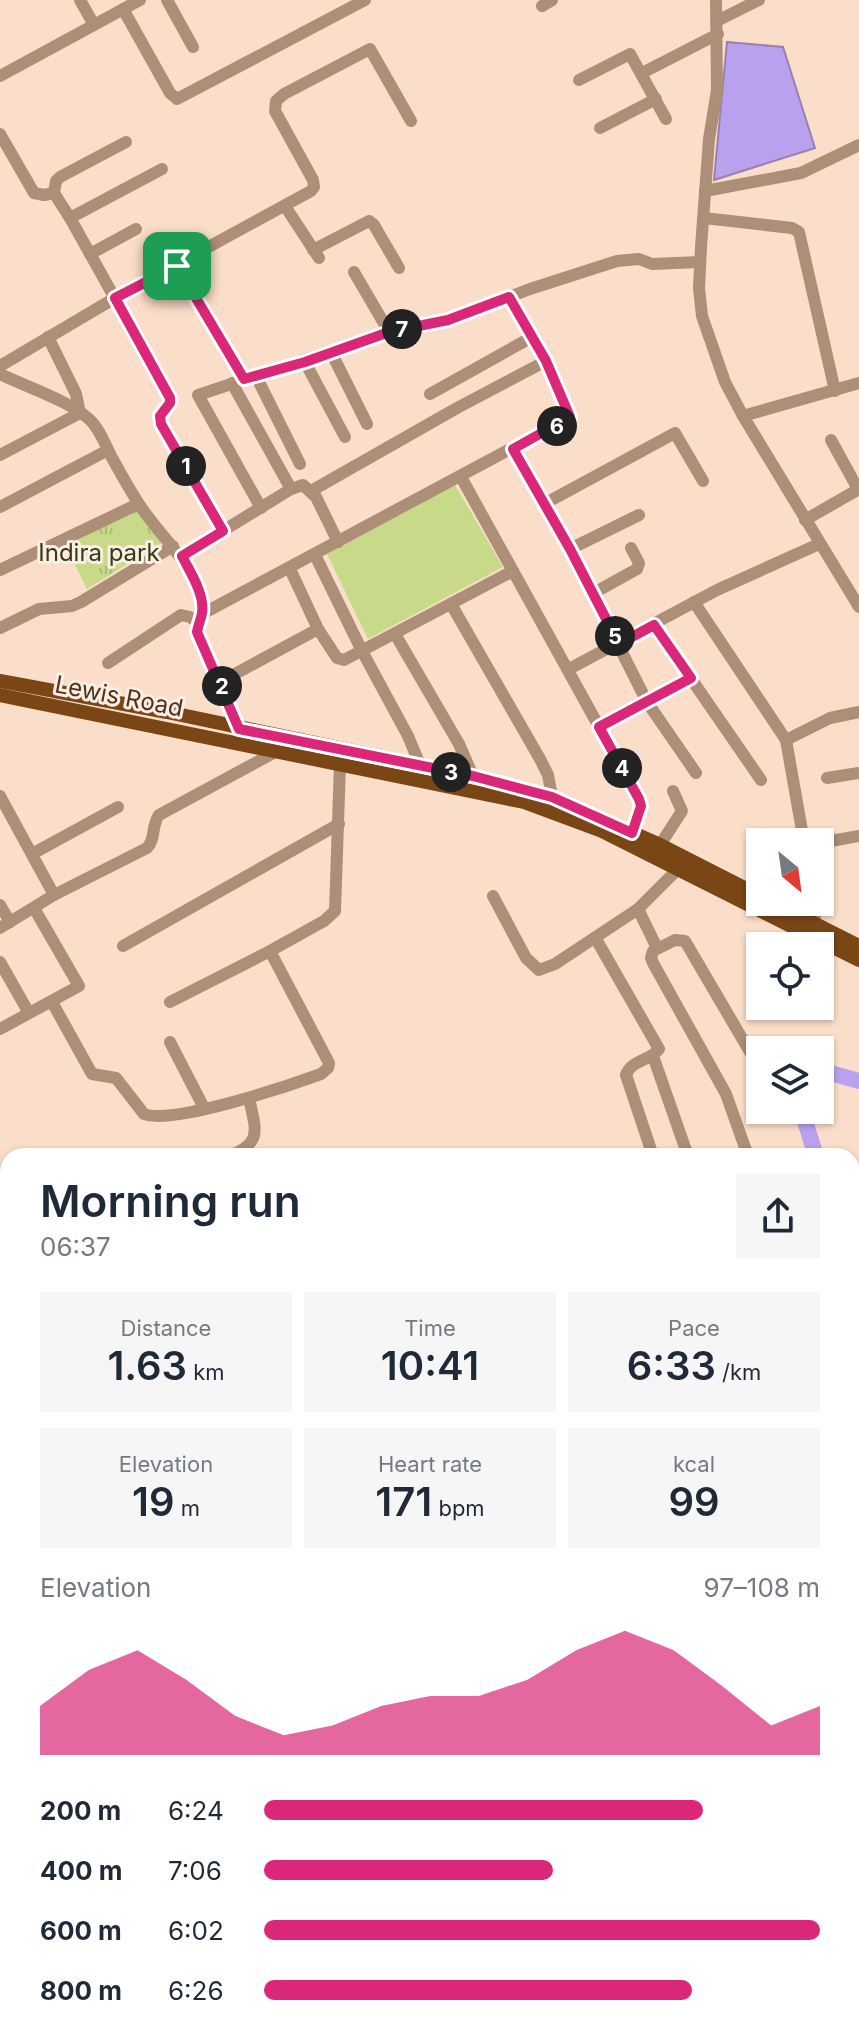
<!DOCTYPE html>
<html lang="en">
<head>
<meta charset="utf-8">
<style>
  :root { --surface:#fff; --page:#f6f6f7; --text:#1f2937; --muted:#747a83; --accent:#db2777 }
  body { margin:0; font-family:Inter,sans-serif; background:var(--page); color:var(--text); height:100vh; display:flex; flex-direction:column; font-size:30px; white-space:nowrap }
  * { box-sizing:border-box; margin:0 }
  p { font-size:26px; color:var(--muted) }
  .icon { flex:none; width:44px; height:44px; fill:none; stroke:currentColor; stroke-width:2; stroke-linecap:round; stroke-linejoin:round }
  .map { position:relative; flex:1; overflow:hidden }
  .details { position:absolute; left:0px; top:1148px; width:860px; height:890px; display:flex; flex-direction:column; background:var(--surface); border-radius:24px 24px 0 0; box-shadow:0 2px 6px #0004 }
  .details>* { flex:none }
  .needle { width:52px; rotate:151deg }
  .fabs { position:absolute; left:746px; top:828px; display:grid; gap:16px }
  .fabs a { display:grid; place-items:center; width:88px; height:88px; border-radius:0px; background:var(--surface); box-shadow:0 2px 6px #0004; font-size:40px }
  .pin { position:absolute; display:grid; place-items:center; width:68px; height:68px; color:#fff; margin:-34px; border-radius:16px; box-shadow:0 4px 12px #0006 }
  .km { position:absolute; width:40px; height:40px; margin:-20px; border-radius:50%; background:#222; color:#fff; font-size:22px; line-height:40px; text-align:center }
  .round { display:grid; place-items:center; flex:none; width:84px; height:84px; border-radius:0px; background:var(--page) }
  .overview { display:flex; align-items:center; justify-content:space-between; height:136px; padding:0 40px }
  h1 { font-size:44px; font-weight:600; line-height:60px }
  .figures { display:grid; grid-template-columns:repeat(3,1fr); gap:12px; height:136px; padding:8px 40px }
  .figures div { display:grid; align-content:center; border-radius:0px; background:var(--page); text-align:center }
  .figures b { font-size:40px; font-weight:600 }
  .figures small { font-size:22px; font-weight:400 }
  .figures p { font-size:22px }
  .chart { height:224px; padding:16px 40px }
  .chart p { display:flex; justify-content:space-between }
  .chart svg { width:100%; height:144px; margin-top:8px; fill:var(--accent); opacity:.7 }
  ul { padding:0 40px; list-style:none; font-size:26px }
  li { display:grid; grid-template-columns:128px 96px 1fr; align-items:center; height:60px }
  li i { height:20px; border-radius:10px; background:var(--accent) }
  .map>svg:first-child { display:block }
  .grass { fill:#c9d98a }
  .park { fill:url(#park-tufts) }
  .water { fill:#b9a1ee; stroke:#9980af; stroke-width:2 }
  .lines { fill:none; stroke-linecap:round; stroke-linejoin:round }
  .river { stroke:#b9a1ee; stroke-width:16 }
  .minor { stroke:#ad8e77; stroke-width:12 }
  .major { stroke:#7b4616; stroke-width:14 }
  .route-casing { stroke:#fff; stroke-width:16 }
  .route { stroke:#db2777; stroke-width:10 }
  .labels { text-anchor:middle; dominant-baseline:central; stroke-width:6; stroke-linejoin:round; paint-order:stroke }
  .park-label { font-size:24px; fill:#343b17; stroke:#fceee4 }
  .street-label { font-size:24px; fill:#4e321d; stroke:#fceee4 }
</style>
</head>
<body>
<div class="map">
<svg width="859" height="2037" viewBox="0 0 859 2037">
  <defs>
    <pattern id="park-tufts" width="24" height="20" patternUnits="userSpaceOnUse" patternTransform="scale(2)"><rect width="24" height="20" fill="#c9d98a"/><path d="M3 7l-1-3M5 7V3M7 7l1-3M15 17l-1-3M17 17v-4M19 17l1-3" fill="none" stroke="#aebb77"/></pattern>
  </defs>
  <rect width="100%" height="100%" fill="#fadec9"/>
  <g class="grass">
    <polygon points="455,485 503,567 368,639 327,554"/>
    <polygon points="0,1581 8,1586 8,1875 0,1876"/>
  </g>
  <polygon class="park" points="135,505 163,542 87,589 63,541"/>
  <g class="water">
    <polygon points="727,42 783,47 815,148 714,180"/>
    <polygon points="8,1770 8,1861 0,1863 0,1773"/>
  </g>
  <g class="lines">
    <g class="river">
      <polyline points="820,1079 827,1072 859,1081"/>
      <polyline points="806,1110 805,1121 816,1156"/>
      <polyline points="852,1228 859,1244"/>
      <path d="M859 1534C857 1563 846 1592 859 1619"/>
    </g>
    <g class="minor">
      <polyline points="80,0 94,25"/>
      <polyline points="167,0 193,47"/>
      <polyline points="716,0 717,90 709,139 701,247 699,288 702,316 725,382 743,416 859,607"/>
      <polyline points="542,6 552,0"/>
      <polyline points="123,9 170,93 177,99 365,0"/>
      <polyline points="717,21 759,0"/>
      <polyline points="642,73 718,34"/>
      <polyline points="0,76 140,0"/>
      <polyline points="579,80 630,54 666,119"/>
      <polyline points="600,128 656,99"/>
      <polyline points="0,134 34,193 44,195 54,193 70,218 169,395 170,403 159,419 223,531"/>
      <polyline points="705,191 801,173 859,145"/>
      <polyline points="54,193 56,181 60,177 126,142"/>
      <polyline points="285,206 319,258"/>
      <polyline points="70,218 162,169"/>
      <polyline points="704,218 792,228 799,232 835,391"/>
      <polyline points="313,250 369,221 374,225 399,268"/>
      <polyline points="90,254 136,229"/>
      <polyline points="177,266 244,379"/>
      <polyline points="354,272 389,332"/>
      <polyline points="331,352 367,424"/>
      <polyline points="305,362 345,437"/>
      <polyline points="0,366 115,298 311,191 314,187 313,180 275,111 276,101 284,94 370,49 411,121"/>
      <path d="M0 374C27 387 67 400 89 419 99 428 105 444 111 456 120 472 129 489 139 504 159 535 185 555 198 590 205 611 198 614 197 632L239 729"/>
      <polyline points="256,376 300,464"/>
      <polyline points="232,383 291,489"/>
      <polyline points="430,394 532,337"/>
      <polyline points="743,416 859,383"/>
      <polyline points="831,440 858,489"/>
      <polyline points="513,449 570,549 647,702 696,773"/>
      <polyline points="0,455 80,413 76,394 48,337"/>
      <polyline points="461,477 639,799 641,806 632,833"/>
      <polyline points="311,491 457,408 546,361"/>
      <polyline points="544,504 675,433 703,481"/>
      <polyline points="0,507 108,450"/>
      <polyline points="261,508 198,395 389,332 448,320 530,289 617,261 639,259 652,264 700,262"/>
      <polyline points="805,520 859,489"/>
      <polyline points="570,549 639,515"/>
      <polyline points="315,555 362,651 408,736 420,765"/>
      <polyline points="182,556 291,489 303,485 316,497 338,542"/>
      <polyline points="290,569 318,629 337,658 344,660 513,571"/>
      <polyline points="0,570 138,504"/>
      <polyline points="592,594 637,569 639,563 631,548"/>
      <polyline points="694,602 786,740 804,842"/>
      <polyline points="451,604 540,759 548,775 552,797"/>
      <polyline points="202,614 570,417 546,361 509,297"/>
      <polyline points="654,625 761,780"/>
      <polyline points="0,628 39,609 72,606 81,602 173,546"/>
      <polyline points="395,634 459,744 473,776"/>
      <polyline points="108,663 181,615 190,617 198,623"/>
      <polyline points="569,669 717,590 819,544"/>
      <polyline points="220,682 318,629"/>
      <polyline points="599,727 691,678"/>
      <polyline points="786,740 830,718 859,712"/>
      <polyline points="827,778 859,773"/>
      <polyline points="0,796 54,895"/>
      <polyline points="820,843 859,836"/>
      <polyline points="660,845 682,811 673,791"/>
      <polyline points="32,854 118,807"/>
      <polyline points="493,896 526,958 539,970 555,964 638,909 677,870"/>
      <polyline points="814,902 815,924"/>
      <polyline points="0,905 10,922"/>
      <polyline points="638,909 657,948"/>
      <path d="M0 928 54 895 147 848C156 839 151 826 159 815L279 750"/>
      <path d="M596 939 659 1049C650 1061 631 1060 626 1075L653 1156"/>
      <polyline points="123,946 339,824"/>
      <polyline points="0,962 29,1013"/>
      <path d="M52 1002 92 1074 116 1078 144 1114C173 1125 288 1086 321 1074L328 1068 329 1063 270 951"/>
      <polyline points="170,1002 270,951 324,921 335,911 340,764"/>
      <polyline points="0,1029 79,986 34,908"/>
      <polyline points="170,1042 204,1108"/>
      <polyline points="653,1056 688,1156"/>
      <path d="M229 1156C264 1143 255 1128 249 1098"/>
      <polyline points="748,1156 726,1094 653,963 651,958 653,951 675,940 685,941 760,1069"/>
      <polyline points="0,1432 8,1430"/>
      <polyline points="0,1913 8,1911"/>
      <polyline points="519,2030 521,2037"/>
      <polyline points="833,2030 835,2037"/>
      <polyline points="630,2032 638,2030"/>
      <polyline points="122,2037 125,2030"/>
      <polyline points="436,2037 436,2030"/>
      <polyline points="694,2037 696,2030"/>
    </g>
    <g class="major">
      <polyline points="0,681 167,712 473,776 552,797 660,845 760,896"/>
      <polyline points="0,695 524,802 602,831 859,960"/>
      <polyline points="772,902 859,946"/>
    </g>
  </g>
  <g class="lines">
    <g class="route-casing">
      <path id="route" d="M177 266 244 379 305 362 389 332 448 320 509 297 546 361 570 417 513 449 570 549 619 644 654 625 691 678 599 727 639 799 641 806 632 833 552 797 473 776 239 729 197 632C198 625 201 620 202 613 205 594 190 572 182 556L223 531 161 424 160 416 170 403V398L115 298Z"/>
    </g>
    <use href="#route" class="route"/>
  </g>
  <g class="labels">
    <g class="park-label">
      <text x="99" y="552">Indira park</text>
    </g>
    <g class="street-label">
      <text transform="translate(119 696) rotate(11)">Lewis Road</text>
    </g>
  </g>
</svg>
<div class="fabs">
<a><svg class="needle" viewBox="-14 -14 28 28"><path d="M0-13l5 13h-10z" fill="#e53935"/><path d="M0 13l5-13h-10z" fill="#747a83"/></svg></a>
<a><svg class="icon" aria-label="locate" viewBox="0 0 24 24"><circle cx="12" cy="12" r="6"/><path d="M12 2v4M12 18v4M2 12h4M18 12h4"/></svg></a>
<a><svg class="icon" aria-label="layers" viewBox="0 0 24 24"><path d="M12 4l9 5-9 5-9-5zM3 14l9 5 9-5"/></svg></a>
</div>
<div class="pin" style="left:177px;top:266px;background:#1e9e55"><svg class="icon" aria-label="arrive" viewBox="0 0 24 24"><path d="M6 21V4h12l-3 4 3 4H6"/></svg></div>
<b class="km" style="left:186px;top:466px">1</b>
<b class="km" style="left:222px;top:686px">2</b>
<b class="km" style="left:451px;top:772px">3</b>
<b class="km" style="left:622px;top:768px">4</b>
<b class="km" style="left:615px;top:636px">5</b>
<b class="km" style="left:557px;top:426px">6</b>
<b class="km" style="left:402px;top:329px">7</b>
<section class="details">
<div class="overview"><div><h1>Morning run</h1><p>06:37</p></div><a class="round"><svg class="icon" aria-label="share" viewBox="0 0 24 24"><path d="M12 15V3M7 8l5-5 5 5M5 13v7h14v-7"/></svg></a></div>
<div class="figures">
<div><p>Distance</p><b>1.63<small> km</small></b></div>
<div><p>Time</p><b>10:41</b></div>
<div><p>Pace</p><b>6:33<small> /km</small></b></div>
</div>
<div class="figures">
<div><p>Elevation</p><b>19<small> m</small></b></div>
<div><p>Heart rate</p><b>171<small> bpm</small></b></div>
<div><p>kcal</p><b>99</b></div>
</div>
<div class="chart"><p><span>Elevation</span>97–108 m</p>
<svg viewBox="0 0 160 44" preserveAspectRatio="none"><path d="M0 44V29L10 18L20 12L30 21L40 32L50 38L60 35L70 29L80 26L90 26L100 21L110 12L120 6L130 12L140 23L150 35L160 29V44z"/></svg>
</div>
<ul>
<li><b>200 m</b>6:24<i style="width:79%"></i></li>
<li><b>400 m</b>7:06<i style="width:52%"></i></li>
<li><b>600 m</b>6:02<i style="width:100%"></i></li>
<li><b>800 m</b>6:26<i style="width:77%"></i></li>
</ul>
</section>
</div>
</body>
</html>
